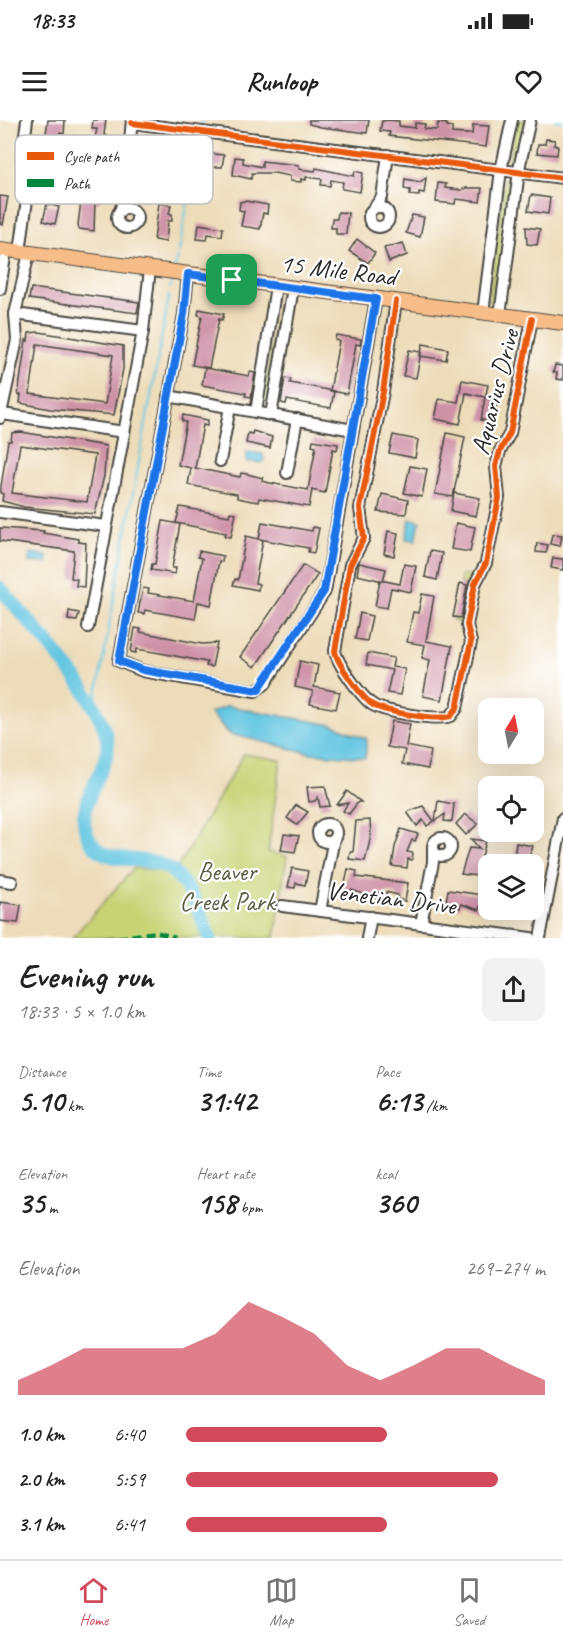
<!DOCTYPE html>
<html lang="en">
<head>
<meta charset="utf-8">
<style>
  :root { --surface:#fff; --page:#f2f2f2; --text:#222; --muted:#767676; --line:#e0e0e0; --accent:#d1495b }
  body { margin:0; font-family:Caveat,sans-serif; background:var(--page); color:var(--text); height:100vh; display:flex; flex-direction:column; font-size:22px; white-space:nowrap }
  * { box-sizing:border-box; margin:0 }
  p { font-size:20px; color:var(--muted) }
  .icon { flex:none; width:33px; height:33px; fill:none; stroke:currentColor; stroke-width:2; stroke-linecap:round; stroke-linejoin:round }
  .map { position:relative; height:818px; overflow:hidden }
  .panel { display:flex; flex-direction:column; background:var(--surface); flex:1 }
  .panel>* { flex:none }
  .needle { width:39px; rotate:10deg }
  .tools { position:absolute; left:478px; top:578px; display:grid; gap:12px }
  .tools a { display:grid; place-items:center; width:66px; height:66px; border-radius:12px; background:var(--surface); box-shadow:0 6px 24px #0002; font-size:30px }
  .pin { position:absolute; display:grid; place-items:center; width:51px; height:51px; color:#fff; margin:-26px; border-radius:12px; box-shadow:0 3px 9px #0006 }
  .round { display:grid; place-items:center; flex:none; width:63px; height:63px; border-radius:12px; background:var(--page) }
  .summary { display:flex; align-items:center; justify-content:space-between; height:102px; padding:0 18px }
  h1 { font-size:33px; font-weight:600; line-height:45px }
  .metrics { display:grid; grid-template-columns:repeat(3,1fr); gap:9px; height:102px; padding:6px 18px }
  .metrics div { display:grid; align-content:center }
  .metrics b { font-size:30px; font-weight:600 }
  .metrics small { font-size:16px; font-weight:400 }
  .metrics p { font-size:16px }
  .chart { height:168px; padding:12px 18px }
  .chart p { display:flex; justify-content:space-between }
  .chart svg { width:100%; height:108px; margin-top:6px; fill:var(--accent); opacity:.7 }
  ul { padding:0 18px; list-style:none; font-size:20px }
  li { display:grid; grid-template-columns:96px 72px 1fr; align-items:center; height:45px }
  li i { height:15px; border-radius:8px; background:var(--accent) }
  .status { display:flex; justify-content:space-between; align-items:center; height:42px; padding:0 30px; background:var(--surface); direction:ltr }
  .status svg { height:16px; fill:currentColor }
  header { display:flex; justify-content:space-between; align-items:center; height:78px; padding:0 18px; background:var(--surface); font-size:27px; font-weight:600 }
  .dock { display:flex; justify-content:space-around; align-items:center; height:84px; border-top:2px solid var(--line); background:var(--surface); font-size:16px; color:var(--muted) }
  .dock a { display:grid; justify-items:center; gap:3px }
  .dock .selected { color:var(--accent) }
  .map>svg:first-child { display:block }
  .green { fill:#c7d374; stroke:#797f50; stroke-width:1.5 }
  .water { fill:#63c6e1; stroke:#477886; stroke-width:1.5 }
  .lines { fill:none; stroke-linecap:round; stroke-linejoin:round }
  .stream { stroke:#63c6e1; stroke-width:2 }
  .river { stroke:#63c6e1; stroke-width:14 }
  .building { fill:#ce92a7; fill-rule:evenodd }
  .minor-casing { stroke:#484640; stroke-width:14 }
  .major-casing { stroke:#484640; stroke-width:16 }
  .minor { stroke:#fff; stroke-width:10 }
  .major { stroke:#f7bd88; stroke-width:14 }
  .quiet { stroke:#00873e; stroke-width:4.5; stroke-dasharray:9 4.5; stroke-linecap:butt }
  .cycleway-casing { stroke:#fff; stroke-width:10 }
  .cycleway { stroke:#e8590c; stroke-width:6 }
  .route-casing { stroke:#fff; stroke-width:12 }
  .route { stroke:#1a73e8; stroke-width:8 }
  .labels { text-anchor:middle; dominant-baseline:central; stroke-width:4.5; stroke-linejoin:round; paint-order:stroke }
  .street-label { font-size:26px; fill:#2b2b2b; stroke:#fff }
  .park-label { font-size:26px; fill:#5a5d41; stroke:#fff }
  .key { fill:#fff; stroke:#bfbfbf; stroke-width:1.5 }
  .key-label { font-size:16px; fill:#2b2b2b }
</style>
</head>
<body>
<div class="status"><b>18:33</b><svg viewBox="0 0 49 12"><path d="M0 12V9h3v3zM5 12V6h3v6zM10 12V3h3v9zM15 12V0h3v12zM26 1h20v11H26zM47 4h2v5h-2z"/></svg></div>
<header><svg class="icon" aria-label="menu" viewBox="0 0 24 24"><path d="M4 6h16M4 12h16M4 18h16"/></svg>Runloop<svg class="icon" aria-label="heart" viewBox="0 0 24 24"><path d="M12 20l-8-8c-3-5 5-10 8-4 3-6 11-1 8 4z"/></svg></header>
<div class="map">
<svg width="563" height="818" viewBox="0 0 563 818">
  <rect width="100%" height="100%" fill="#fff"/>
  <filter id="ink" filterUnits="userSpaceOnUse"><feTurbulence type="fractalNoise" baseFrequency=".0167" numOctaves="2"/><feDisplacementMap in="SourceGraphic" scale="12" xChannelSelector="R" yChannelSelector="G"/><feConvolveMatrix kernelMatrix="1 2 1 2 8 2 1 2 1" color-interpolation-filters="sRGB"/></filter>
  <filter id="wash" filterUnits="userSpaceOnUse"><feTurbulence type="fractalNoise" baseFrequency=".008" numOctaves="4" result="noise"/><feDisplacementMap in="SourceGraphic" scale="24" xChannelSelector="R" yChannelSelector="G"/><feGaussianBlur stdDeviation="1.35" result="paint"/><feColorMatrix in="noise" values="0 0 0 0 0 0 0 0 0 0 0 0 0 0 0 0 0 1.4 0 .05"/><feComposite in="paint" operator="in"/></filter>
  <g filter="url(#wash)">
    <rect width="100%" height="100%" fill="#eddcb9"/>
    <g class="green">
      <polygon points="516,0 525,0 515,44 508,46"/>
      <polygon points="511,56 513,60 496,182 493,183 489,181 505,57"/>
      <polygon points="279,177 286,177 268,284 262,283"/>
      <polygon points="462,455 470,455 472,459 462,504 460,504 453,500 453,497 461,498 467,465 460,463"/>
      <polygon points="244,634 281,640 268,732 287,736 275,818 72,818 134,748 175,752"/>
    </g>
    <g class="water">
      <polygon points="247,332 263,334 264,341 261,343 246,341"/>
      <polygon points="410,399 420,401 416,420 406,419"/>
      <polygon points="30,433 47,436 47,443 29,442"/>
      <polygon points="227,586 333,605 367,619 365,638 310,633 230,614 210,593"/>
    </g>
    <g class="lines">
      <g class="stream">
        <polyline points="555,0 563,1"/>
        <polyline points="201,5 202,0"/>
        <polyline points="179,132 198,20"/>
        <polyline points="175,147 178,137"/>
        <polyline points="170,168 172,160"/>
        <polyline points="95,585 169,176"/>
      </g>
      <path class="river" d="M0 468C28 502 116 590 107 633 102 657 77 686 86 711 99 754 150 728 175 754 192 770 202 797 210 818"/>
    </g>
    <g id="blocks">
      <g class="building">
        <polygon points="48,0 65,0 64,14 60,13 58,21 53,47 60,48 60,65 48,65 48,42 42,41"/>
        <polygon points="93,0 106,0 104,15 107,16 106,24 109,24 108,43 102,43 100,55 106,56 106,63 99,83 95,82 94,111 79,109 78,105 82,73 90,74 92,61 89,60 90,50 88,49 97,9 92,9"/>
        <polygon points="309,0 369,0 367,13 321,7 309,4"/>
        <polygon points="389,0 399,1 399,6 415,8 415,3 425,4 424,9 437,10 438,3 447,4 447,6 452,7 452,13 465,14 472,14 473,5 489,6 486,27 389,16 390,12 380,11 382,1"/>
        <polygon points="546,19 555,20 554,25 558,26 557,35 537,33 538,24 545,24"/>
        <polygon points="203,33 224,35 222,47 201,47"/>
        <polygon points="235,37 243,38 243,43 262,47 262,41 299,45 299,49 315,51 316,48 354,56 355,51 363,53 360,72 342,69 343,62 331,60 330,66 321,65 322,59 306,57 306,60 301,59 301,62 290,61 290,56 274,53 252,53 251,59 233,55"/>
        <polygon points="426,58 424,73 419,72 419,76 410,75 410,70 404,69 405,59 420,62"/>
        <polygon points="438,63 446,64 445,68 461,70 466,68 482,68 480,82 456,79 455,84 436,82"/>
        <polygon points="531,75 550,78 548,94 528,91"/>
        <polygon points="0,76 8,77 3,105 0,104"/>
        <polygon points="245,81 268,85 267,94 263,93 260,109 241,106 244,91 239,90 240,82"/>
        <polygon points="159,83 171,85 169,94 172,94 172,101 168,101 166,122 154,120"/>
        <polygon points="47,84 59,87 55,104 43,101"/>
        <polygon points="338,92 348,93 346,114 336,114 336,108 331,108 332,99 337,99"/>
        <polygon points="412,95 424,97 420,117 406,113"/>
        <polygon points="199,104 223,108 222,116 208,114 207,120 197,119"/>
        <polygon points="526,107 540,109 537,125 527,124"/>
        <polygon points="357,119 375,133 368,143 349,131"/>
        <polygon points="403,123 407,135 389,142 384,128"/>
        <polygon points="31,168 139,182 137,193 29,179"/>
        <polygon points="199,189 224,194 222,200 219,199 209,248 192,245 202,196 198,195"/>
        <path d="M39 212 123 226V249L114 295 50 289 20 283 21 275H18L26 220 28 221 29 213ZM37 224 113 235 105 284 30 274Z"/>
        <polygon points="336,215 361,219 360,225 356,224 347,274 330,271 339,221 335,220"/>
        <polygon points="423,224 448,229 446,240 420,236"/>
        <polygon points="409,230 421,232 416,258 403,256"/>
        <polygon points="555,245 563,246 563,260 556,259 557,253 553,252"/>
        <polygon points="205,248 249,256 250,252 255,253 251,277 245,276 246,273 202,265"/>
        <polygon points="285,258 291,259 290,263 334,271 331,288 287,280 286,284 281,283"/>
        <polygon points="462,260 488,265 486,274 498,276 494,302 481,300 485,277 466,273 460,304 435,299 439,279 458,282"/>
        <polygon points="183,295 208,300 207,306 203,305 195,348 240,357 241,353 247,354 263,358 262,361 270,363 308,370 316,326 312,325 313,320 338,324 337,330 333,329 325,373 312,370 309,387 259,378 258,382 252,381 237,378 237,374 188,365 191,348 178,345 186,302 182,301"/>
        <polygon points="253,311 272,317 270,328 246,323 248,313 252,314"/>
        <path d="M21 312 106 326 104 356 95 394 24 387 2 381 3 374 0 373 8 321H11L12 313ZM20 325 95 335 87 382 12 373Z"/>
        <polygon points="447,313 465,317 453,377 435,374"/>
        <polygon points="393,315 418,320 415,338 389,333"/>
        <polygon points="410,346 427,349 422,377 404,373"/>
        <polygon points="454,373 480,378 476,396 451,391"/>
        <polygon points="382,374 408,380 406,394 378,392"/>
        <polygon points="180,387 229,396 230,392 236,393 231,417 225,416 226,413 176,403"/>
        <polygon points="163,401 180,404 172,448 176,448 175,454 151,450 152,444 155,444"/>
        <polygon points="262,402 312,411 313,407 319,408 314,433 308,432 309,428 259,419"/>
        <polygon points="456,403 475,407 470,432 451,429"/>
        <polygon points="0,408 44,411 43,413 78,419 78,422 86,423 84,467 76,466 77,459 71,458 74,431 0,421"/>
        <polygon points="388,411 398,413 394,436 384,434"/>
        <polygon points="552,414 562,415 560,426 550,424"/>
        <polygon points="246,416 263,420 255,463 259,464 258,470 233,465 235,459 238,460"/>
        <polygon points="537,423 548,425 546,433 536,432"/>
        <polygon points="199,431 223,436 222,442 219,441 211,485 198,482 195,499 145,490 144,494 138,493 143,468 149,469 148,473 194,481 202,438 198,437"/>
        <polygon points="430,431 442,433 437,460 425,457"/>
        <polygon points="553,438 563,439 563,450 551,448"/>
        <polygon points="359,443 386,449 383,461 357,455"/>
        <polygon points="404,444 416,446 411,472 391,468 387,488 375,486 380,460 400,464"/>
        <polygon points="303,445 318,454 255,547 240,537"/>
        <polygon points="460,463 467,465 461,498 453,497"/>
        <polygon points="422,474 434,476 426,521 452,526 442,580 423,576 430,540 422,538 425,525 407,522 413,492 418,493"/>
        <polygon points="69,491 79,493 77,501 68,500"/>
        <polygon points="360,493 372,496 367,521 355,519"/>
        <polygon points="135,508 141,509 140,512 202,524 217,523 212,547 206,546 207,542 160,533 137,529 136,533 131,532"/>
        <polygon points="368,533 394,538 392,547 405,549 400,575 387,573 392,550 366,545"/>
        <polygon points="300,541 318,545 314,567 340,572 336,589 310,584 313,571 295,567"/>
        <polygon points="392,601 410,604 406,626 431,631 428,649 402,644 405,630 387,627"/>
        <polygon points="325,666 330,686 320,687 318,677 315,681 309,682 307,667"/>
        <polygon points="347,671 361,682 358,682 349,694 343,691 348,683 337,685"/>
        <polygon points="438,681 454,684 452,702 444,701 445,694 435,701"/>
        <polygon points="296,685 308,692 297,705 287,698"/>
        <polygon points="423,686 434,701 427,706 423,700 417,706 407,692"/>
        <polygon points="465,694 478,704 466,715 456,704"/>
        <polygon points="370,700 371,716 365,741 349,739 350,732 353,732 356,701"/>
        <polygon points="401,709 418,714 415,721 412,720 407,732 413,733 412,740 408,739 407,748 392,746 395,727"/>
        <polygon points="284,714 299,716 295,732 281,730"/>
        <polygon points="471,719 486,721 477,756 461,754 469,728 480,729"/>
        <polygon points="516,723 533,726 528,741 514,739"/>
        <polygon points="292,748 308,751 305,765 296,763 295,768 288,767"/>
        <polygon points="348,749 357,751 356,757 408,763 405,781 397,779 398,775 386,772 386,775 377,773 376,778 351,770 350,775 343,773"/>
        <polygon points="448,770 489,776 489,787 480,786 479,790 461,784 460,788 453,786 454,784 446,782"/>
        <polygon points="0,782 21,785 18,803 0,801"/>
      </g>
    </g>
  </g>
  <g filter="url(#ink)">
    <use href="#blocks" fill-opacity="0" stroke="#484640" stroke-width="1.5"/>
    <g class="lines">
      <g class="minor-casing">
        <g id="minor">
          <polyline points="132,3 563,58"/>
          <circle cx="379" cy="97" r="10"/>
          <polyline points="374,88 382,77 388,35"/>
          <circle cx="127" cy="98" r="10"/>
          <polyline points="120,91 124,79 132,0"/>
          <polyline points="20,132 28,72 22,36 27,0"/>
          <polyline points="188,154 184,194 119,541 143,551 255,571 265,564 325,471 376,179"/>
          <polyline points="0,169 6,130"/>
          <path d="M396 181 383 272 360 388 364 418 350 445 335 531C337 543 362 578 373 585 385 592 438 601 451 596L457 588 471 522 467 505 475 464 486 443 499 378 496 346 500 331 510 313 532 199"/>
          <polyline points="483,193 501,50 512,0"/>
          <polyline points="15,194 143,211"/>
          <polyline points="500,195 520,44 530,0"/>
          <polyline points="168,276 353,310"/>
          <polyline points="256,292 276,166"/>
          <polyline points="2,294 124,312"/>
          <polyline points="271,295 293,168"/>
          <polyline points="0,298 17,220 15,194 29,133"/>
          <polyline points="220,341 230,287"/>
          <polyline points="287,353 297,299"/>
          <polyline points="0,392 106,406"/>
          <polyline points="88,507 143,211 150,149"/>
          <circle cx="327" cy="713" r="9"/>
          <circle cx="442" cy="727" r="9"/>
          <polyline points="0,760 12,762"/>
          <polyline points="282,786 531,818"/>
          <polyline points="320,791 334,718"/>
          <polyline points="421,804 433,742 433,728"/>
          <polyline points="367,818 371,797"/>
          <polyline points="540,818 563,698"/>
        </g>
      </g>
      <g class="major-casing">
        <polyline id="major" points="0,129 563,203"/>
      </g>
      <use href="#minor" class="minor"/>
      <use href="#major" class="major"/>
      <polyline class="quiet" points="91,818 123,817 156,812 175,818"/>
      <g class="cycleway-casing">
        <g id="cycleway">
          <polyline points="132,3 563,58"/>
          <path d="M396 181 383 272 360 388 364 418 350 445 335 531C337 543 362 578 373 585 385 592 438 601 451 596L457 588 471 522 467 505 475 464 486 443 499 378 496 346 500 331 510 313 532 199"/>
        </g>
      </g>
      <use href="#cycleway" class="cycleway"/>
    </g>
  </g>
  <g class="lines" filter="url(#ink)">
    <g class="route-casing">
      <polygon id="route" points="188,154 376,179 324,471 258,570 143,550 119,541 184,194"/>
    </g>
    <use href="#route" class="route"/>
  </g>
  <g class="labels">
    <g class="street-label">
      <text transform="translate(338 150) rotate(7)">15 Mile Road</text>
      <text transform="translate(495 272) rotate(-76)">Aquarius Drive</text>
      <text transform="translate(391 778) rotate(7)">Venetian Drive</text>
    </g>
    <g class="park-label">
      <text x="227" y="751">Beaver<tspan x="227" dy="30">Creek Park</tspan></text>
    </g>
  </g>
  <rect x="15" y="15" width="198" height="69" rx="9" class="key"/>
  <rect x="27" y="32" width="27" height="8" fill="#e8590c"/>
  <rect x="27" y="59" width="27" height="8" fill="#00873e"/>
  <g class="key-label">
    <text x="64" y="42">Cycle path</text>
    <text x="64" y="69">Path</text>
  </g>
</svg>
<div class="tools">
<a><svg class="needle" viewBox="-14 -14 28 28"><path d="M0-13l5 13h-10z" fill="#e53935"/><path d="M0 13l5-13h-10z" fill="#767676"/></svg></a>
<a><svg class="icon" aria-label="locate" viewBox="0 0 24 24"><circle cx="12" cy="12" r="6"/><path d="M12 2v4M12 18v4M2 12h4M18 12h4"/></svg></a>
<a><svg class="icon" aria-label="layers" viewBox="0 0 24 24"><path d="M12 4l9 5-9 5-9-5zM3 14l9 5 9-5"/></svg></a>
</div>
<div class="pin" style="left:232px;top:160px;background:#1e9e55"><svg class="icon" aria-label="arrive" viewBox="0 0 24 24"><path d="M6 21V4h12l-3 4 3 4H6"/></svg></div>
</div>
<section class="panel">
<div class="summary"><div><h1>Evening run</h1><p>18:33 · 5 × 1.0 km</p></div><a class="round"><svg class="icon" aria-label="share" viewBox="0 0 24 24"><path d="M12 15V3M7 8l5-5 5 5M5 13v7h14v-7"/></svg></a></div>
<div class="metrics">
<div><p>Distance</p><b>5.10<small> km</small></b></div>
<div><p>Time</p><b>31:42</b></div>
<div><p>Pace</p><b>6:13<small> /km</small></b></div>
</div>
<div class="metrics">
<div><p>Elevation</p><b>35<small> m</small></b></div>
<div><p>Heart rate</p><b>158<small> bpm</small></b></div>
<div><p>kcal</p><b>360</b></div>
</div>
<div class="chart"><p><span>Elevation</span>269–274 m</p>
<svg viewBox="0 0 160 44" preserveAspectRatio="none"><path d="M0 44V38L10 32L20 25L30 25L40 25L50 25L60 19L70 6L80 12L90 19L100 32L110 38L120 32L130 25L140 25L150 32L160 38V44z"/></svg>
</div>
<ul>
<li><b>1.0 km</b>6:40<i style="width:56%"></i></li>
<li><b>2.0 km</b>5:59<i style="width:87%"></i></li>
<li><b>3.1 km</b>6:41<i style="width:56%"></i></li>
</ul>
</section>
<nav class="dock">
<a class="selected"><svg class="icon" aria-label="home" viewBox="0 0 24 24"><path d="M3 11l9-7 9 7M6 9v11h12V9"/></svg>Home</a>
<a><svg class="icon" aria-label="map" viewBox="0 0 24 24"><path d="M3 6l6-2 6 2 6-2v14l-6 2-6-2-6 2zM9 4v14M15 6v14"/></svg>Map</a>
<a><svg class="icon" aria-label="saved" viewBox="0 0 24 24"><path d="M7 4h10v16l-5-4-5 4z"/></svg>Saved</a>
</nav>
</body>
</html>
